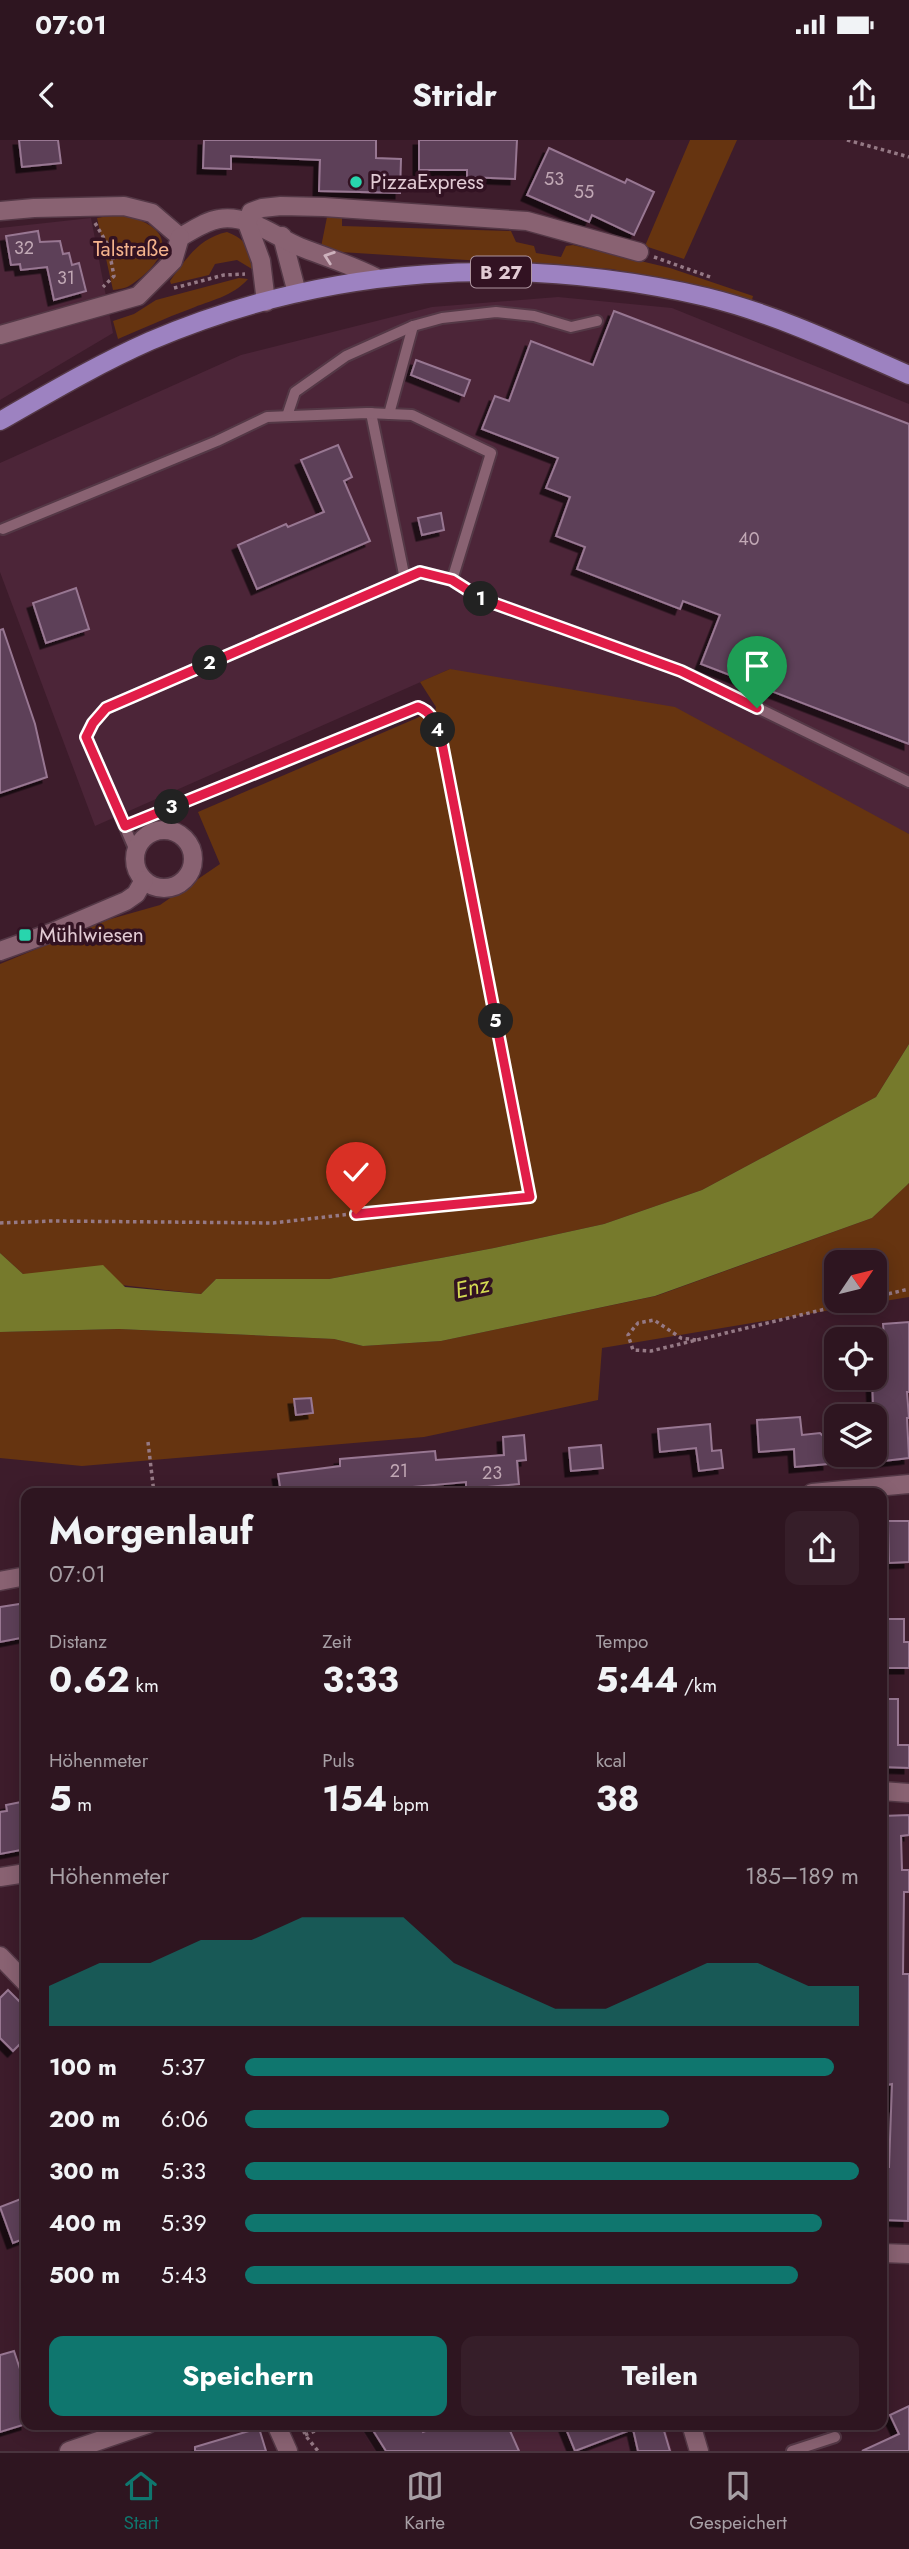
<!DOCTYPE html>
<html lang="de">
<head>
<meta charset="utf-8">
<style>
  :root { --surface:#2e1520; --page:#361e29; --text:#f1f3f6; --muted:#a79fa5; --line:#49343e; --accent:#0f766e }
  body { margin:0; font-family:Jost,sans-serif; background:var(--page); color:var(--text); height:100vh; display:flex; flex-direction:column; font-size:26px; white-space:nowrap }
  * { box-sizing:border-box; margin:0 }
  p { font-size:23px; color:var(--muted) }
  .icon { flex:none; width:38px; height:38px; fill:none; stroke:currentColor; stroke-width:2; stroke-linecap:round; stroke-linejoin:round }
  .map { position:relative; flex:1; overflow:hidden }
  .sheet { position:absolute; left:21px; top:1348px; width:866px; height:942px; display:flex; flex-direction:column; background:var(--surface); border-radius:14px; box-shadow:0 4px 18px #0003,0 0 0 2px var(--line) }
  .sheet>* { flex:none }
  .needle { width:46px; rotate:55deg }
  .tools { position:absolute; left:824px; top:1110px; display:grid; gap:14px }
  .tools a { display:grid; place-items:center; width:63px; height:63px; border-radius:14px; background:var(--surface); box-shadow:0 4px 18px #0003,0 0 0 2px var(--line); font-size:35px }
  .pin { position:absolute; display:grid; place-items:center; width:60px; height:60px; color:#fff; margin:-72px -30px; border-radius:50% 50% 50% 0; rotate:-45deg; box-shadow:0 0 7px #0007 }
  .pin .icon { rotate:45deg }
  .km { position:absolute; width:35px; height:35px; margin:-18px; border-radius:50%; background:#222; color:#fff; font-size:19px; line-height:35px; text-align:center }
  .round { display:grid; place-items:center; flex:none; width:74px; height:74px; border-radius:14px; background:var(--page) }
  .overview { display:flex; align-items:center; justify-content:space-between; height:119px; padding:0 28px }
  h1 { font-size:38px; font-weight:700; line-height:52px }
  .figures { display:grid; grid-template-columns:repeat(3,1fr); gap:10px; height:119px; padding:7px 28px }
  .figures div { display:grid; align-content:center }
  .figures b { font-size:35px; font-weight:700 }
  .figures small { font-size:19px; font-weight:400 }
  .figures p { font-size:19px }
  .chart { height:196px; padding:14px 28px }
  .chart p { display:flex; justify-content:space-between }
  .chart svg { width:100%; height:126px; margin-top:7px; fill:var(--accent); opacity:.7 }
  .primary-button { display:flex; gap:14px; margin-top:auto; padding:14px 28px }
  .primary-button a { flex:1; height:80px; border-radius:14px; background:var(--accent); color:#fff; font-size:28px; font-weight:700; line-height:80px; text-align:center }
  .primary-button a+a { background:var(--page); color:var(--text) }
  ul { padding:0 28px; list-style:none; font-size:23px }
  li { display:grid; grid-template-columns:112px 84px 1fr; align-items:center; height:52px }
  li i { height:18px; border-radius:9px; background:var(--accent) }
  .status { display:flex; justify-content:space-between; align-items:center; height:49px; padding:0 35px; background:var(--surface); direction:ltr }
  .status svg { height:19px; fill:currentColor }
  header { display:flex; justify-content:space-between; align-items:center; height:91px; padding:0 28px; background:var(--surface); font-size:32px; font-weight:700 }
  .menu { display:flex; justify-content:space-around; align-items:center; height:98px; border-top:2px solid var(--line); background:var(--surface); font-size:19px; color:var(--muted) }
  .menu a { display:grid; justify-items:center; gap:4px }
  .menu .selected { color:var(--accent) }
  .map>svg:first-child { display:block }
  .built { fill:#4c2538 }
  .green { fill:#663410; fill-rule:evenodd }
  .water { fill:#767a2c }
  .building { fill:#5d4059; stroke:#987792; stroke-width:2; filter:url(#shadow) }
  .lines { fill:none; stroke-linecap:round; stroke-linejoin:round }
  .lane-casing { stroke:#543846; stroke-width:14 }
  .street-casing { stroke:#543846; stroke-width:21 }
  .primary-casing { stroke:#543846; stroke-width:21 }
  .path { stroke:#957985; stroke-width:3.5; stroke-dasharray:3.5 3.5; stroke-linecap:butt }
  .lane { stroke:#896272; stroke-width:10 }
  .street { stroke:#896272; stroke-width:18 }
  .primary { stroke:#9d82c1; stroke-width:18 }
  .oneway { stroke:#ccb1bc }
  .route-casing { stroke:#fff; stroke-width:14 }
  .route { stroke:#e11d48; stroke-width:9 }
  .poi-dot { fill:#28d5ad; stroke:#321222; stroke-width:2.5 }
  .labels { text-anchor:middle; dominant-baseline:central; stroke-width:7; stroke-linejoin:round; paint-order:stroke }
  .number-label { font-size:18px; fill:#c1a8b5 }
  .shield { fill:#321222; stroke:#ad949f; stroke-width:2 }
  .shield-label { font-size:19px; font-weight:bold; fill:#e2cbd4 }
  .poi-label { font-size:21px; fill:#e2cbd4; stroke:#321222; text-anchor:start }
  .park-label { font-size:21px; fill:#f5b38c; stroke:#321222 }
  .water-label { font-size:23px; font-style:italic; fill:#d3d952; stroke:#321222 }
</style>
</head>
<body>
<div class="status"><b>07:01</b><svg viewBox="0 0 49 12"><path d="M0 12V9h3v3zM5 12V6h3v6zM10 12V3h3v9zM15 12V0h3v12zM26 1h20v11H26zM47 4h2v5h-2z"/></svg></div>
<header><svg class="icon" aria-label="back" viewBox="0 0 24 24"><path d="M15 5l-7 7 7 7"/></svg>Stridr<svg class="icon" aria-label="share" viewBox="0 0 24 24"><path d="M12 15V3M7 8l5-5 5 5M5 13v7h14v-7"/></svg></header>
<div class="map">
<svg width="909" height="2311" viewBox="0 0 909 2311">
  <defs>
    <filter id="shadow"><feDropShadow dx="-5.5" dy="5.5" stdDeviation="0" flood-color="#0009"/></filter>
  </defs>
  <rect width="100%" height="100%" fill="#3d1c2b"/>
  <g class="built">
    <polygon points="91,78 113,193 0,260 0,88"/>
    <polygon points="558,157 672,168 909,264 909,694 450,529 95,686 0,432 0,323 241,215 432,167"/>
    <polygon points="358,2284 664,2284 672,2311 375,2311"/>
  </g>
  <g class="green">
    <polygon points="690,0 737,0 684,119 645,106"/>
    <path d="M120 74C134 78 151 82 159 94 172 113 144 137 129 146 124 149 118 149 113 150L97 78Z"/>
    <polygon points="327,77 342,78 342,86 511,91 516,102 534,106 536,113 561,117 566,106 573,105 670,128 753,156 752,160 612,129 340,112 321,107"/>
    <path d="M227 92C246 99 249 108 254 126L252 129 237 120 215 124 209 135 171 144 170 141C186 119 199 98 227 92Z"/>
    <path d="M239 138 248 139C232 157 211 160 190 169 165 178 142 189 118 199L113 181 134 174 156 160Z"/>
    <polygon points="450,529 675,567 909,694 909,904 876,957 702,1050 604,1084 494,1108 329,1139 216,1139 201,1154 23,1134 0,1113 0,824 107,780 160,765 220,724 198,672 417,578 421,576 432,586 436,567 420,542"/>
    <path d="M909 1043V1157L602 1208 598 1260 424 1297 82 1326 0 1318V1192L119 1189 334 1199 363 1206 441 1201 656 1156 872 1078ZM836 1122H875V1160H836Z"/>
  </g>
  <polygon class="water" points="909,904 909,1043 906,1046 872,1078 655,1156 441,1201 363,1206 334,1199 119,1189 0,1192 0,1113 23,1134 103,1125 125,1147 201,1154 216,1139 329,1139 494,1108 604,1084 702,1050 876,957"/>
  <g class="building">
    <polygon points="19,0 58,0 61,23 22,27"/>
    <polygon points="204,0 376,0 376,18 401,19 400,53 319,51 320,20 231,16 231,29 203,28"/>
    <polygon points="419,0 517,0 515,39 467,37 467,30 419,30"/>
    <polygon points="549,8 625,43 627,39 654,52 634,95 592,75 589,82 527,55"/>
    <polygon points="38,91 40,102 60,101 63,114 69,113 72,125 79,123 86,151 54,160 47,127 21,130 20,124 11,125 6,96"/>
    <polygon points="614,171 909,284 909,604 701,524 720,475 683,461 680,469 577,429 585,407 556,396 570,357 546,348 558,318 482,289 495,256 509,261 531,201 593,225"/>
    <polygon points="416,220 470,240 464,256 411,235"/>
    <polygon points="338,305 352,337 344,341 370,401 257,449 238,405 286,384 288,387 324,372 301,320"/>
    <polygon points="441,373 444,390 422,395 418,378"/>
    <polygon points="76,448 89,489 46,503 33,463"/>
    <polygon points="3,489 35,584 47,637 0,653 0,490"/>
    <polygon points="909,1182 909,1252 907,1252 909,1278 907,1278 909,1318 875,1322 872,1237 875,1237 875,1220 886,1219 883,1184"/>
    <polygon points="311,1258 313,1273 296,1275 294,1259"/>
    <polygon points="800,1277 802,1295 820,1293 826,1299 828,1324 795,1327 794,1309 759,1312 757,1280"/>
    <polygon points="710,1284 712,1311 721,1310 723,1328 699,1331 696,1308 660,1312 658,1289"/>
    <polygon points="524,1295 526,1320 517,1321 519,1344 466,1349 466,1342 370,1351 370,1353 281,1353 278,1334 340,1326 340,1319 435,1311 436,1320 504,1315 503,1297"/>
    <polygon points="601,1305 603,1328 571,1331 569,1308"/>
    <polygon points="888,1381 909,1381 909,1422 889,1423"/>
    <polygon points="26,1463 26,1497 0,1502 0,1467"/>
    <polygon points="884,1479 904,1479 904,1502 909,1502 909,1528 882,1528"/>
    <polygon points="884,1559 898,1559 898,1605 909,1605 909,1628 882,1627"/>
    <polygon points="26,1661 26,1709 0,1714 0,1672 7,1671 6,1665"/>
    <polygon points="909,1675 909,1695 901,1696 902,1730 909,1730 909,1752 904,1752 903,1834 909,1834 908,2081 884,2080 884,2027 889,2027 892,1944 887,1945 884,1814 882,1814 882,1676"/>
    <polygon points="8,1850 26,1868 26,1898 13,1911 0,1898 0,1858"/>
    <polygon points="26,2057 26,2098 13,2103 0,2067"/>
    <polygon points="14,2211 20,2229 26,2227 26,2284 0,2292 0,2215"/>
    <polygon points="909,2266 909,2311 862,2311 899,2294 890,2275"/>
    <polygon points="369,2284 418,2284 423,2292 444,2284 507,2284 519,2311 386,2311"/>
    <polygon points="564,2284 662,2284 670,2311 638,2311 633,2289 575,2311"/>
    <polygon points="259,2288 266,2311 195,2311 195,2307"/>
  </g>
  <g class="lines">
    <g class="lane-casing">
      <g id="lane">
        <polyline points="371,273 405,439"/>
        <polyline points="389,274 413,186 442,178 496,172 534,176 571,187 597,181"/>
        <polyline points="287,276 295,252 346,216 413,186"/>
        <polyline points="3,389 217,301 267,277 367,273 412,275 491,313 452,440 420,432 106,568 93,583 86,597 136,713"/>
        <polyline points="452,440 482,459 682,531 909,642"/>
        <polyline points="792,2311 835,2297"/>
      </g>
    </g>
    <g class="street-casing">
      <g id="street">
        <polyline points="0,71 34,68 124,66 152,73 180,97"/>
        <polyline points="282,96 297,153"/>
        <path d="M180 97C192 91 205 81 219 79 249 74 275 97 300 107 326 117 351 125 375 137"/>
        <polyline points="266,162 261,121 247,83 251,72 262,68 281,66 324,67 527,81 639,112"/>
        <polyline points="0,195 138,156 173,121 180,97"/>
        <circle cx="164" cy="719" r="29"/>
        <polyline points="0,811 53,792 126,761 136,754 144,740"/>
        <polyline points="812,1353 909,1344"/>
        <polyline points="0,1441 26,1436"/>
        <polyline points="882,1651 909,1653"/>
        <polyline points="0,1737 26,1733"/>
        <polyline points="0,1816 26,1843"/>
        <polyline points="882,2113 909,2114"/>
        <polyline points="276,2284 288,2311"/>
        <polyline points="691,2284 699,2311"/>
        <polyline points="69,2311 148,2284"/>
      </g>
    </g>
    <g class="primary-casing">
      <path id="primary" d="M0 281C49 253 98 224 150 201 327 125 519 114 706 157 776 174 843 206 909 235"/>
    </g>
    <g class="path">
      <polyline points="847,0 909,17"/>
      <polyline points="95,83 108,105 114,136 103,147"/>
      <polyline points="654,117 713,138"/>
      <polyline points="111,119 130,112"/>
      <polyline points="174,148 224,135 245,134"/>
      <path d="M0 1083 52 1081 273 1083 438 1064 530 1057 440 595C435 583 430 571 417 567L381 581 137 681"/>
      <polyline points="875,1157 909,1149"/>
      <polyline points="696,1200 681,1198 654,1180 638,1183 628,1195 633,1210 651,1211 863,1160"/>
      <polyline points="148,1302 154,1353"/>
      <polyline points="302,2284 305,2295 318,2311"/>
      <polyline points="305,2295 332,2284"/>
    </g>
    <use href="#lane" class="lane"/>
    <use href="#street" class="street"/>
    <use href="#primary" class="primary"/>
  </g>
  <defs><path id="oneway-chevron" d="M-2-3.5L2.5 0L-2 3.5" fill="none" stroke-width="1.6" stroke-linecap="round" stroke-linejoin="round" transform="scale(1.75)"/></defs>
  <use class="oneway" href="#oneway-chevron" transform="translate(329 117) rotate(-161)"/>
  <g class="lines">
    <g class="route-casing">
      <path id="route" d="M356 1074 530 1057 442 603C439 588 433 572 418 567L125 686 86 597 93 583 106 568 420 432 452 440 482 459 681 531 757 568"/>
    </g>
    <use href="#route" class="route"/>
  </g>
  <g class="poi-dot">
    <circle cx="356" cy="42" r="7"/>
    <rect x="18" y="788" width="14" height="14" rx="3.5"/>
  </g>
  <g class="labels">
    <g class="number-label">
      <text x="554" y="39">53</text>
      <text x="584" y="52">55</text>
      <text x="24" y="108">32</text>
      <text x="66" y="138">31</text>
      <text x="749" y="399">40</text>
      <text x="399" y="1331">21</text>
      <text x="492" y="1333">23</text>
    </g>
    <rect class="shield" x="471" y="116.5" width="60" height="31" rx="5"/>
    <g class="shield-label">
      <text x="501" y="132">B 27</text>
    </g>
    <g class="poi-label">
      <text x="370" y="42">PizzaExpress</text>
      <text x="39" y="795">Mühlwiesen</text>
    </g>
    <g class="park-label">
      <text x="131" y="109">Talstraße</text>
    </g>
    <g class="water-label">
      <text transform="translate(472 1147) rotate(-12)">Enz</text>
    </g>
  </g>
</svg>
<div class="tools">
<a><svg class="needle" viewBox="-14 -14 28 28"><path d="M0-13l5 13h-10z" fill="#e53935"/><path d="M0 13l5-13h-10z" fill="#a79fa5"/></svg></a>
<a><svg class="icon" aria-label="locate" viewBox="0 0 24 24"><circle cx="12" cy="12" r="6"/><path d="M12 2v4M12 18v4M2 12h4M18 12h4"/></svg></a>
<a><svg class="icon" aria-label="layers" viewBox="0 0 24 24"><path d="M12 4l9 5-9 5-9-5zM3 14l9 5 9-5"/></svg></a>
</div>
<div class="pin" style="left:757px;top:568px;background:#1e9e55"><svg class="icon" aria-label="arrive" viewBox="0 0 24 24"><path d="M6 21V4h12l-3 4 3 4H6"/></svg></div>
<div class="pin" style="left:356px;top:1074px;background:#d93025"><svg class="icon" aria-label="check" viewBox="0 0 24 24"><path d="M5 12l5 5 9-10"/></svg></div>
<b class="km" style="left:481px;top:459px">1</b>
<b class="km" style="left:210px;top:523px">2</b>
<b class="km" style="left:172px;top:667px">3</b>
<b class="km" style="left:438px;top:590px">4</b>
<b class="km" style="left:496px;top:881px">5</b>
<section class="sheet">
<div class="overview"><div><h1>Morgenlauf</h1><p>07:01</p></div><a class="round"><svg class="icon" aria-label="share" viewBox="0 0 24 24"><path d="M12 15V3M7 8l5-5 5 5M5 13v7h14v-7"/></svg></a></div>
<div class="figures">
<div><p>Distanz</p><b>0.62<small> km</small></b></div>
<div><p>Zeit</p><b>3:33</b></div>
<div><p>Tempo</p><b>5:44<small> /km</small></b></div>
</div>
<div class="figures">
<div><p>Höhenmeter</p><b>5<small> m</small></b></div>
<div><p>Puls</p><b>154<small> bpm</small></b></div>
<div><p>kcal</p><b>38</b></div>
</div>
<div class="chart"><p><span>Höhenmeter</span>185–189 m</p>
<svg viewBox="0 0 160 44" preserveAspectRatio="none"><path d="M0 44V30L10 22L20 22L30 14L40 14L50 6L60 6L70 6L80 22L90 30L100 38L110 38L120 30L130 22L140 22L150 30L160 30V44z"/></svg>
</div>
<ul>
<li><b>100 m</b>5:37<i style="width:96%"></i></li>
<li><b>200 m</b>6:06<i style="width:69%"></i></li>
<li><b>300 m</b>5:33<i style="width:100%"></i></li>
<li><b>400 m</b>5:39<i style="width:94%"></i></li>
<li><b>500 m</b>5:43<i style="width:90%"></i></li>
</ul>
<div class="primary-button"><a>Speichern</a><a>Teilen</a></div>
</section>
</div>
<nav class="menu">
<a class="selected"><svg class="icon" aria-label="home" viewBox="0 0 24 24"><path d="M3 11l9-7 9 7M6 9v11h12V9"/></svg>Start</a>
<a><svg class="icon" aria-label="map" viewBox="0 0 24 24"><path d="M3 6l6-2 6 2 6-2v14l-6 2-6-2-6 2zM9 4v14M15 6v14"/></svg>Karte</a>
<a><svg class="icon" aria-label="saved" viewBox="0 0 24 24"><path d="M7 4h10v16l-5-4-5 4z"/></svg>Gespeichert</a>
</nav>
</body>
</html>
